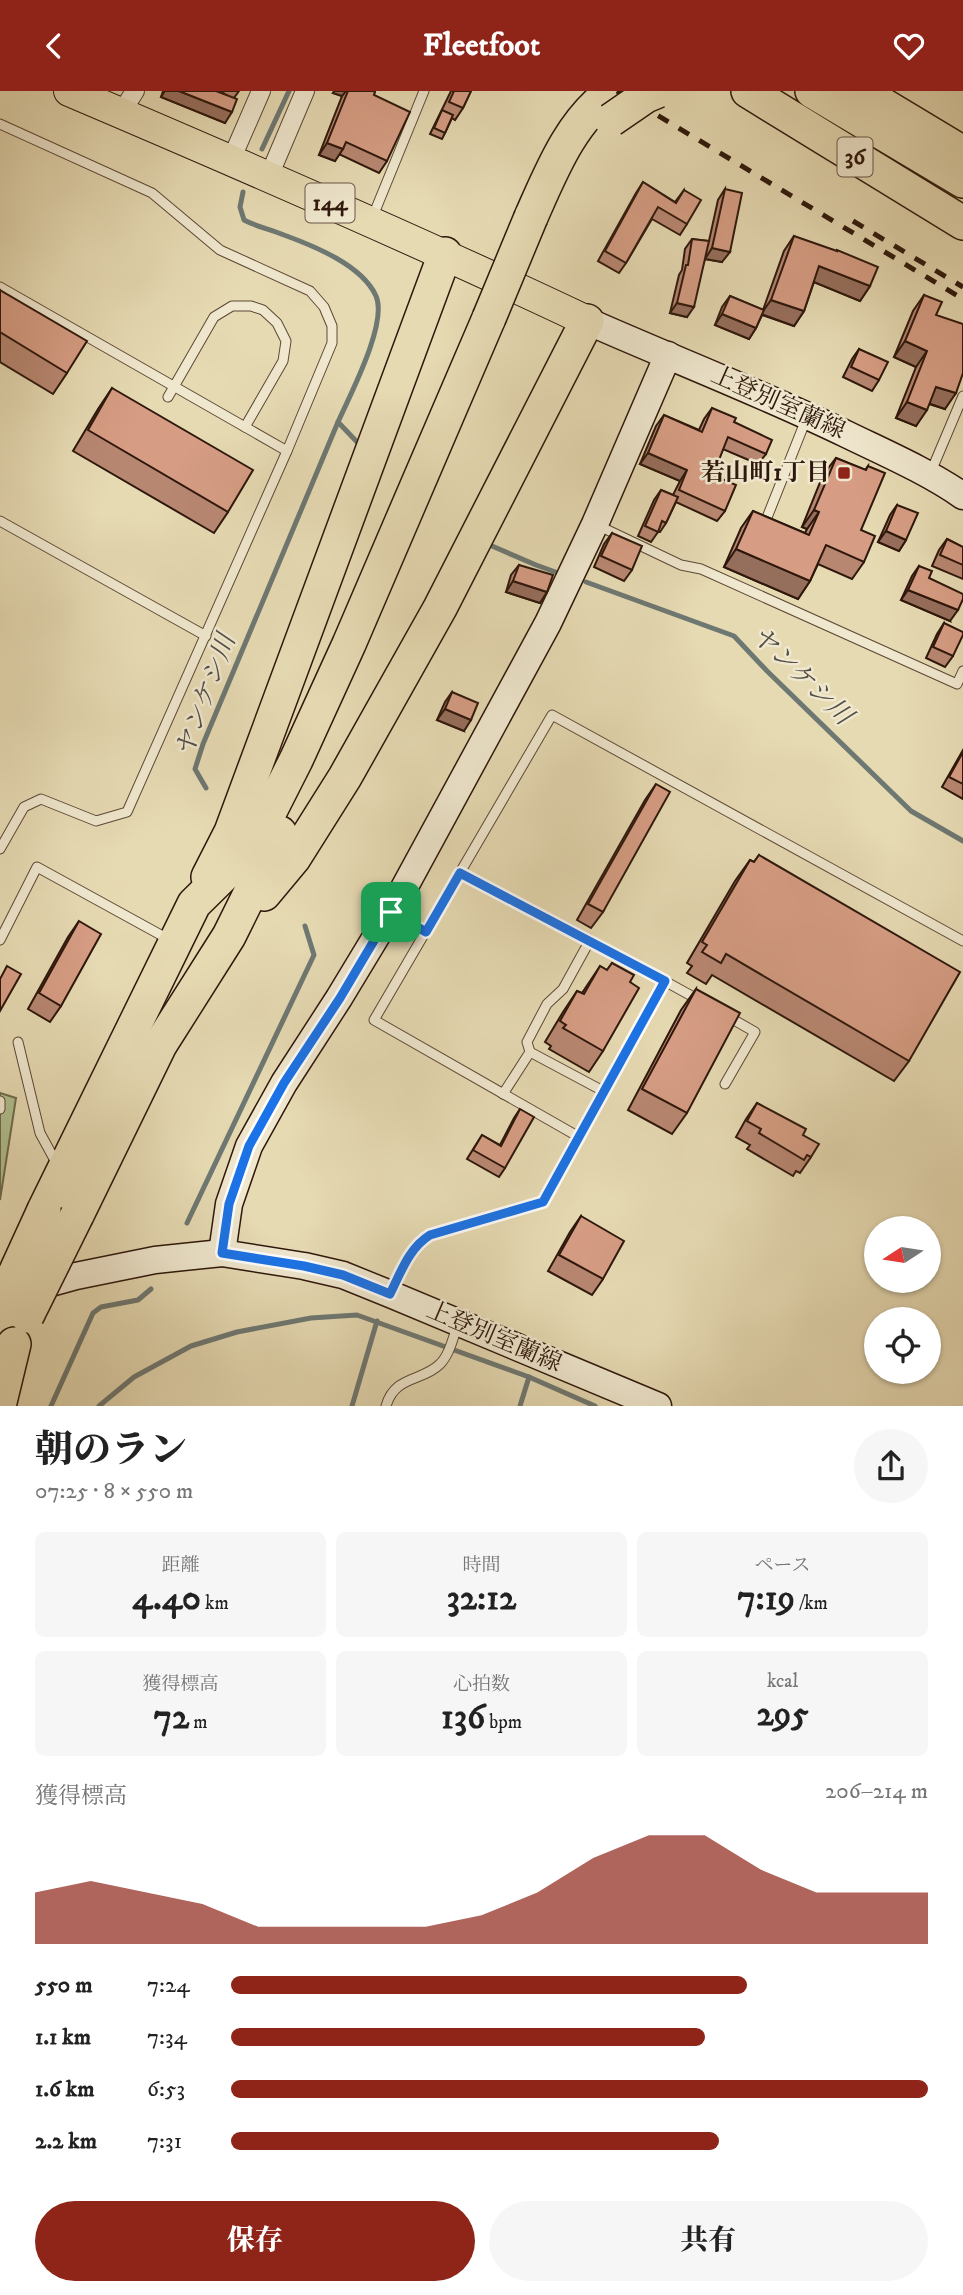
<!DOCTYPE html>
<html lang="ja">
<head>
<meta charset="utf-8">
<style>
  :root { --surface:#fff; --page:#f6f6f6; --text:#222; --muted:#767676; --accent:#8f2418 }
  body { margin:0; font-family:"IM FELL DW Pica","Noto Serif JP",serif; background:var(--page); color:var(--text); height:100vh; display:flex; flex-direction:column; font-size:26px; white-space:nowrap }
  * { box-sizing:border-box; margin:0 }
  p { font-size:23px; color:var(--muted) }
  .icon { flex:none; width:38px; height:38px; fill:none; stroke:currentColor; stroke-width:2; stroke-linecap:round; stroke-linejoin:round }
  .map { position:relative; height:1315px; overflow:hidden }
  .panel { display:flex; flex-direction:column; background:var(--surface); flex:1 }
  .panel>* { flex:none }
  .needle { width:46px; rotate:258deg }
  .tools { position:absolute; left:864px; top:1125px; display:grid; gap:14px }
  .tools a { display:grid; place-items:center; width:77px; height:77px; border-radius:50%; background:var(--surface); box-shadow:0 2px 5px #0004; font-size:35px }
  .pin { position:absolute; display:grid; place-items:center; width:60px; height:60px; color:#fff; margin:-30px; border-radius:14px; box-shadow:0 4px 10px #0006 }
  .round { display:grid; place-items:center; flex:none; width:74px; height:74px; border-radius:37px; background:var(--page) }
  .overview { display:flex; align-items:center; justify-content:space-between; height:119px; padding:0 35px }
  h1 { font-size:38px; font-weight:800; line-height:52px }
  .stats { display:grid; grid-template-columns:repeat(3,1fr); gap:10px; height:119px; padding:7px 35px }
  .stats div { display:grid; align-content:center; border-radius:10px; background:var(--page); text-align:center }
  .stats b { font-size:35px; font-weight:800 }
  .stats small { font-size:19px; font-weight:400 }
  .stats p { font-size:19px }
  .chart { height:196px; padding:14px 35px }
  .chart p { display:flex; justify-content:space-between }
  .chart svg { width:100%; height:126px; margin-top:7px; fill:var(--accent); opacity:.7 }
  .action { display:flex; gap:14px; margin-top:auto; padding:14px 35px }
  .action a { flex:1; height:80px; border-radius:42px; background:var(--accent); color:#fff; font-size:28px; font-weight:800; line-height:80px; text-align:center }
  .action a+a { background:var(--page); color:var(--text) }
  ul { padding:0 35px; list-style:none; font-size:23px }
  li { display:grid; grid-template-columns:112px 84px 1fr; align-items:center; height:52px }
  li i { height:18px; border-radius:9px; background:var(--accent) }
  header { display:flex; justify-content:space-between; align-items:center; height:91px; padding:0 35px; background:var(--accent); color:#fff; font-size:32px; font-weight:800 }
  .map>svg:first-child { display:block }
  .green { fill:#b1c090; stroke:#706c4e; stroke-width:2 }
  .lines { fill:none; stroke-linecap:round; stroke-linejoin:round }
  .stream { stroke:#6e7872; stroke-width:5 }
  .lane-casing { stroke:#5c4835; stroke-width:11 }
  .street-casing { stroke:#5c4835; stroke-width:20 }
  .secondary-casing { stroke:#2e170b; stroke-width:29 }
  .primary-casing { stroke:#2e170b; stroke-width:32 }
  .highway-casing { stroke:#2e170b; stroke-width:36 }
  .lane { stroke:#efe7ce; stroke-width:9 }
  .street { stroke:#efe7ce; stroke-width:18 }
  .secondary { stroke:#efe7ce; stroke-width:26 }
  .primary { stroke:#e6dab3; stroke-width:30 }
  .highway { stroke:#e6dab3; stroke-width:33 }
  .rail { stroke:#2e170b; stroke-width:5; stroke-dasharray:12 12; stroke-linecap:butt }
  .highway-bridge-casing { stroke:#2e170b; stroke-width:36; stroke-linecap:butt }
  .highway-bridge { stroke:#e6dab3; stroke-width:33 }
  .wall { fill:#b88772; stroke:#2e170b; stroke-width:2 }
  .shaded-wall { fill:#966e5c; stroke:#2e170b; stroke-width:2 }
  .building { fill:#d69d84; stroke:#2e170b; stroke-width:2 }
  .route-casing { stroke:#fff; stroke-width:14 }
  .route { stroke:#1a73e8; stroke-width:9 }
  .poi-dot { fill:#8f2418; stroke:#efe7ce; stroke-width:2.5 }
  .labels { text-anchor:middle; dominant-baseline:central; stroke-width:5; stroke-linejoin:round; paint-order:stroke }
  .shield { fill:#efe7ce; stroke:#685546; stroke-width:2 }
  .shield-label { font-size:23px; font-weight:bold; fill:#2e170b }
  .street-label { font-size:24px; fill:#2e170b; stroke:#efe7ce }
  .poi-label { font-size:24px; font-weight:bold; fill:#2e170b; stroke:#efe7ce; text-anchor:end }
  .water-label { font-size:26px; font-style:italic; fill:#534f47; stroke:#efe7ce }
</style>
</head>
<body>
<header><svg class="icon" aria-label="back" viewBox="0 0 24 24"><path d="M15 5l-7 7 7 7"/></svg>Fleetfoot<svg class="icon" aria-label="heart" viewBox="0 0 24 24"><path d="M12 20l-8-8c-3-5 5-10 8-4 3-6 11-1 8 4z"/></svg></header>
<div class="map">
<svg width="963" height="1315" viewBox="0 0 963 1315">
  <rect width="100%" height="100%" fill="#e6dab3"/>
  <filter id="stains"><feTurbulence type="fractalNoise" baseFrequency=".00286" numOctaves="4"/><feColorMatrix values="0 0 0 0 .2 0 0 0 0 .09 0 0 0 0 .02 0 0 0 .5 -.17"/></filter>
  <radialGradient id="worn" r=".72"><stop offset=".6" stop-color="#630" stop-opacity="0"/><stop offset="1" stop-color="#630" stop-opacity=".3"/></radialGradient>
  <polygon class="green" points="0,1002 16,1007 0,1109"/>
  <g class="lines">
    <g class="stream">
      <polyline points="262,58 289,0"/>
      <path d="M243 101 240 116 244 129C257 136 270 138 284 144 314 155 362 174 376 205 388 232 350 304 338 331L358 352"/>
      <polyline points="492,455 536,474 561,483"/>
      <polyline points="586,491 734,545 767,580 911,720 963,750"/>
      <polyline points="206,697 195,678 203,653 338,331"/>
      <polyline points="187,1132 314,864 305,835"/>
      <polyline points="51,1315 93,1222 101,1216 138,1209 151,1198"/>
      <polyline points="99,1315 134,1286 191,1255 237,1241 311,1227 357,1224 529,1286 595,1315"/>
      <polyline points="352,1315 377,1230"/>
      <polyline points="520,1315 529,1286"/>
    </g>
    <g class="lane-casing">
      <g id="lane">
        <polyline points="0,33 152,102 220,159 310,200 324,216 332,235 332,252 287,360 127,721 96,730 41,708 24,716 0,758"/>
        <polyline points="373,125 424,0"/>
        <polyline points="0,196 287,360"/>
        <polyline points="168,306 214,226 232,215 251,215 263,219 277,232 286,250 283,270 245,336"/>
        <polyline points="930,383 963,305"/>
        <polyline points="766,429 807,326"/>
        <polyline points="0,430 206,545"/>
        <polyline points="597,434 681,474 701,478 957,593 963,580"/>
        <polyline points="460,782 590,849 699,909"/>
        <polyline points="393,822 426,841"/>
        <polyline points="0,849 37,776 170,849"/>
        <polyline points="18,951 40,1042 58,1075"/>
        <polyline points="530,961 605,1001"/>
        <polyline points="725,993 755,941 727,925"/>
        <polyline points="503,1003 530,961 527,951 547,913 563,898 590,849"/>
        <polyline points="0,1010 0,1018"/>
        <polyline points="579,1046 374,929 552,624 963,850"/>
        <path d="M391 1201C402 1180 409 1157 430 1145L543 1111 665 890"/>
        <path d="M386 1315C395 1284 422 1291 440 1273 450 1263 453 1246 458 1233"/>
      </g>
    </g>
    <g class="street-casing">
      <g id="street">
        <polyline points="121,22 135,0"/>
        <polyline points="231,69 261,0"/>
        <polyline points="269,85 305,0"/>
      </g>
    </g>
    <g class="secondary-casing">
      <g id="secondary">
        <path d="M587 230C673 268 761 302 846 343 885 362 927 380 963 405"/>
        <polyline points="222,1162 229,1113 249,1055 284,992 339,907 391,821 548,532 595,433 668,264"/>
        <polyline points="29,1198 76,1185 155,1169 222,1162 304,1175 343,1184 390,1203 658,1315"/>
      </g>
    </g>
    <g class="primary-casing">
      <path id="primary" d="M69 0C243 74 416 149 587 230"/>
    </g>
    <g class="highway-casing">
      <g id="highway">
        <polyline points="748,0 963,132"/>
        <polyline points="812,0 963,90"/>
        <polyline points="860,0 963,62"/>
        <path d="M531 126C551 81 571 29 613 0"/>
        <polyline points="208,786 231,741 445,163"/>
        <polyline points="264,803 294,767 345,686 440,517 587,230"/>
        <polyline points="44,1119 194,813 252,756 296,669 349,553 489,227"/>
        <polyline points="77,1124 160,954 229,845 280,742"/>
        <polyline points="0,1311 14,1253"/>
      </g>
    </g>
    <use href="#lane" class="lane"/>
    <use href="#street" class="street"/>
    <use href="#secondary" class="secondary"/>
    <use href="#primary" class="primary"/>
    <use href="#highway" class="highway"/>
    <g class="rail">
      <polyline points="617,0 963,208"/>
      <polyline points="853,130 963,196"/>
    </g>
    <g class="highway-bridge-casing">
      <g id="highway-bridge">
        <polyline points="611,29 646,5 658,0"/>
        <polyline points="489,227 531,126"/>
        <polyline points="0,1215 44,1119"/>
        <polyline points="27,1225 77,1124"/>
      </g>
    </g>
    <use href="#highway-bridge" class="highway-bridge"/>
  </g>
  <g class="wall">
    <polygon points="163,0 216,0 228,5 220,0 239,0 234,7 225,32 161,6"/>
    <polygon points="334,0 375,0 374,4 387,70 379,82 339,63 335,70 319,64 342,5 333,2"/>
    <polygon points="451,0 471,0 463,17 455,29 452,27 445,42 442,48 430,43"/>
    <polygon points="643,91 675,111 684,99 687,133 680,144 652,128 626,172 619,182 598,170 636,102"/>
    <polygon points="725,98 722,171 705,168 687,226 670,222 679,184 682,179 685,158 692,148 709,150 718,109"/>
    <polygon points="794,145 870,195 860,210 814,191 804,220 794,235 762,224 756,237 749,248 715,234 722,216 730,205 763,219 784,160"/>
    <polygon points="0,199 67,282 53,303 0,271"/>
    <polygon points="924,204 936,224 945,318 929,313 916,335 896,327 916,276 894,266 913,220"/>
    <polygon points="859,258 879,289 872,300 843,286 852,268"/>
    <polygon points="112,297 228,421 214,442 73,360 98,318"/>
    <polygon points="712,317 734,331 766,363 758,373 723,358 713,384 725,420 717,430 676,411 666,432 660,441 658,441 651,451 638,445 654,409 661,399 673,404 680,390 640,373 656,335 664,324 699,339 704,328"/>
    <polygon points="836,367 865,379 868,375 861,439 864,471 852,488 818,473 810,490 798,508 724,476 741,437 753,420 805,442 807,438 802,436 823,384"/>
    <polygon points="897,414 906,449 899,460 878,451 890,424"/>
    <polygon points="612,442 632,479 624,490 594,476 604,453"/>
    <polygon points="947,448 963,456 963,488 932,475 939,459"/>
    <polygon points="519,474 547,501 540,512 506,501 511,484"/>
    <polygon points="919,475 929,487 950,530 901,509 912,485"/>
    <polygon points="944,532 953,565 945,576 926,567 937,543"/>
    <polygon points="452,601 464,640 437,629 445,611"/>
    <polygon points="963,659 963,708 942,696"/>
    <polygon points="656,693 603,821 591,837 577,829 645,709"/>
    <polygon points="759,764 909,970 894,990 712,884 706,893 687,882 692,875 687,872 735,790 750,769 754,771"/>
    <polygon points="79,830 61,915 50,931 28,918 68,846"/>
    <polygon points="612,872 630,891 603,960 589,981 549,958 551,955 545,951 563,921 577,900 582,902 600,875 607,879"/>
    <polygon points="696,898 687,1022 672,1043 628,1019 681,919"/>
    <polygon points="757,1012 803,1044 811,1066 800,1082 796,1080 793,1085 747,1058 750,1054 736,1046 746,1028"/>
    <polygon points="520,1018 505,1077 499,1086 467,1068 482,1044 500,1054 514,1027"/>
    <polygon points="581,1125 603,1188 592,1204 548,1180 570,1141"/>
  </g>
  <g class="shaded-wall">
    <polygon points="165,0 179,0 232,21 225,32 161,6"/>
    <polygon points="335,0 346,0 342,5 333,2"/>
    <polygon points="327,52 343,58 335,70 319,64"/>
    <polygon points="712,157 730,161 722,171 705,168"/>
    <polygon points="819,175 870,195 860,210 809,189"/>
    <polygon points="771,209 804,220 794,235 761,223"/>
    <polygon points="677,212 694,216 687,226 670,222"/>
    <polygon points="722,223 756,237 749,248 715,234"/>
    <polygon points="905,250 927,260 916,276 894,266"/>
    <polygon points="936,296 956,302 945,318 925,311"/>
    <polygon points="907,311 927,319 916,335 896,327"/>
    <polygon points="648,362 687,379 680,390 640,373"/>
    <polygon points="814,419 819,421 807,438 802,436"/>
    <polygon points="886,440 906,449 899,460 878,451"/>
    <polygon points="736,458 810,490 798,508 724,476"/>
    <polygon points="513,490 547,501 540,512 506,501"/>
    <polygon points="908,499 958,519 950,530 901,509"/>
    <polygon points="445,618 471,629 464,640 437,629"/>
  </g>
  <g class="building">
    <polygon points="179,0 216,0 237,8 232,21"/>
    <polygon points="348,0 375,0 374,4 410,21 387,70 346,51 343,58 327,52"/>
    <polygon points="454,0 471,0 463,17 449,11"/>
    <polygon points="442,19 453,24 445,42 434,37"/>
    <polygon points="643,91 676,112 684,99 701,109 687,133 658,116 626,172 605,160"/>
    <polygon points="725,98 742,102 730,161 712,157"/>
    <polygon points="794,145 837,160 837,159 878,176 870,195 819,175 804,220 771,209"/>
    <polygon points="692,148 709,150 694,216 677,212 686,174 688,174"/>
    <polygon points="0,199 87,250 67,282 0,241"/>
    <polygon points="924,204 942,211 936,224 963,233 963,282 956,302 936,296 927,319 907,311 927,260 905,250"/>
    <polygon points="730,205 764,219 756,237 722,223"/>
    <polygon points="859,258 888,271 879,289 851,276"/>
    <polygon points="112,297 253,379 228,421 88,339"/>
    <polygon points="712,317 736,327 734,331 772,349 766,363 728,346 713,384 736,394 725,420 679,399 687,379 648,362 664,324 702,341"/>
    <polygon points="836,367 866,379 868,375 885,382 861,439 875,445 864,471 826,454 810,490 736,458 753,420 809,444 819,421 814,419"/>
    <polygon points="661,399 678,406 666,432 662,430 658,441 645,435"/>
    <polygon points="897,414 918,422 906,449 886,440"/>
    <polygon points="612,442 642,455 632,479 601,465"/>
    <polygon points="947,448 963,456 963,474 940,464"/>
    <polygon points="519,474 553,484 547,501 513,490"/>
    <polygon points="919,475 932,480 929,487 963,503 963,508 958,519 908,499"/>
    <polygon points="944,532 963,541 963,544 953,565 933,556"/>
    <polygon points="452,601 478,612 471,629 445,618"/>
    <polygon points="963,661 963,693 949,686"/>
    <polygon points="656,693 670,701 603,821 588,813"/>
    <polygon points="759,764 960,881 909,970 726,863 721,872 702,861 707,854 702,851 750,769 754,771"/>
    <polygon points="79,830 101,843 61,915 39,902"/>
    <polygon points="612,872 634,884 630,891 639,897 603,960 563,937 566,934 560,930 577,900 584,903 600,875 607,879"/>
    <polygon points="7,875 21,883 0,920 0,888"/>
    <polygon points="696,898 740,922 687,1022 642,998"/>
    <polygon points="757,1012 806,1038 803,1044 819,1053 811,1066 807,1064 804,1069 759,1042 761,1038 747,1030"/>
    <polygon points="520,1018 534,1026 505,1077 473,1059 482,1044 501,1055"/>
    <polygon points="581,1125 624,1150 603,1188 559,1164"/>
  </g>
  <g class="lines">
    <g class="route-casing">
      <path id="route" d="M460 782 665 890 543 1111 430 1144C409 1157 401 1181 390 1203L343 1184 304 1175 222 1162 229 1113 249 1055 284 992 340 907 391 821 426 841Z"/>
    </g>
    <use href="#route" class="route"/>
  </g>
  <rect class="poi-dot" x="837" y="375" width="14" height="14" rx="3.5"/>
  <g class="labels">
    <g class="shield">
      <rect x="837.5" y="46.5" width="35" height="39" rx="5"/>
      <rect x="305.5" y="92.5" width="49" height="39" rx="5"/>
    </g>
    <g class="shield-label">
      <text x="855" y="66">36</text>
      <text x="330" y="112">144</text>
    </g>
    <g class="street-label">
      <text transform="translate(778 312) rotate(24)">上登別室蘭線</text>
      <text transform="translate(494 1246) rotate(23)">上登別室蘭線</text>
    </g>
    <g class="poi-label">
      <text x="830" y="382">若山町1丁目</text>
    </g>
    <g class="water-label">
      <text transform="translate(801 585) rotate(44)">ヤンケシ川</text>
      <text transform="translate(206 605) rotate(-70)">ヤンケシ川</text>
    </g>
  </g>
  <rect width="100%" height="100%" filter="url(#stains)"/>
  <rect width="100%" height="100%" fill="url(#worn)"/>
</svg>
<div class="tools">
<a><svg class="needle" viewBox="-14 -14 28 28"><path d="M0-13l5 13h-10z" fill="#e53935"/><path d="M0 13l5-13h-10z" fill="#767676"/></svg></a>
<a><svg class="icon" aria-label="locate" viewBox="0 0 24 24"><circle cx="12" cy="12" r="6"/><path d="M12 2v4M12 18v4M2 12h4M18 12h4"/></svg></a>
</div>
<div class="pin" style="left:391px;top:821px;background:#1e9e55"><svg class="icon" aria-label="arrive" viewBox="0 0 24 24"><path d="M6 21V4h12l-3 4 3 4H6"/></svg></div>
</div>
<section class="panel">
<div class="overview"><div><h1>朝のラン</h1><p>07:25 · 8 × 550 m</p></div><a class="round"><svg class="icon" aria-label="share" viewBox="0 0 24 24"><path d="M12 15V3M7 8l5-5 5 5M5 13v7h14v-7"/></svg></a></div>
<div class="stats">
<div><p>距離</p><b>4.40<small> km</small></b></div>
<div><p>時間</p><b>32:12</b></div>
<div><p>ペース</p><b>7:19<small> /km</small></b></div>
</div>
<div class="stats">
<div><p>獲得標高</p><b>72<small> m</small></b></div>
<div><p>心拍数</p><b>136<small> bpm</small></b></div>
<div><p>kcal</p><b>295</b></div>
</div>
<div class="chart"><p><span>獲得標高</span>206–214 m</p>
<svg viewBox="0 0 160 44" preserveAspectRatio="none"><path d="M0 44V26L10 22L20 26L30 30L40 38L50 38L60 38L70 38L80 34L90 26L100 14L110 6L120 6L130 18L140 26L150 26L160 26V44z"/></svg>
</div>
<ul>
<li><b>550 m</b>7:24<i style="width:74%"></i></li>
<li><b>1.1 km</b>7:34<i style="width:68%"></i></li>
<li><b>1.6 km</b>6:53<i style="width:100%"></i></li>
<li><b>2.2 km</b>7:31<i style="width:70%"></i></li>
</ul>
<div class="action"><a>保存</a><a>共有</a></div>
</section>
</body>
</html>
